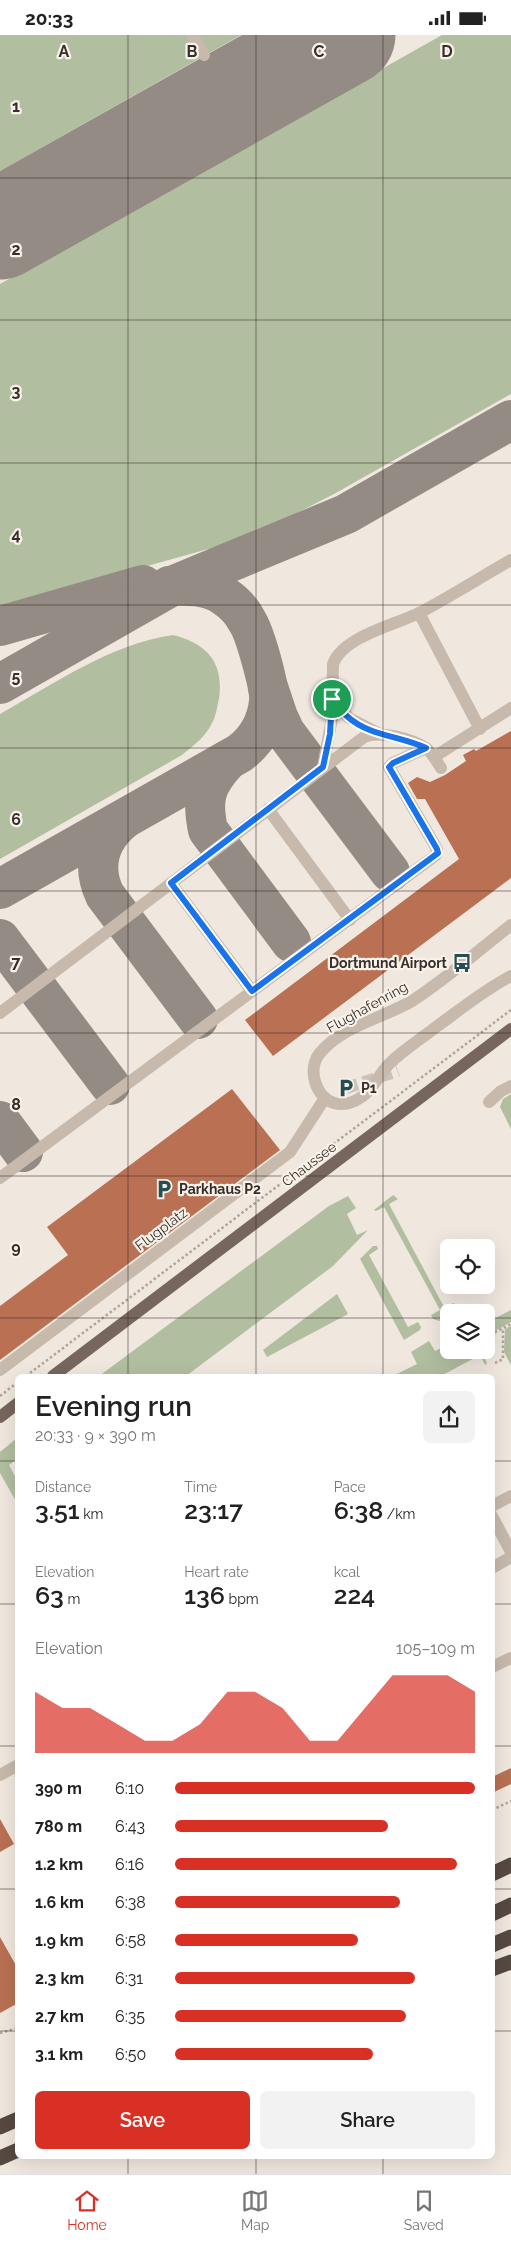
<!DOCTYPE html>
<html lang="en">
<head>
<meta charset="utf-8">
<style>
  :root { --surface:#fff; --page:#f2f2f2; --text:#222; --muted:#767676; --line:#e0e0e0; --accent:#d93025 }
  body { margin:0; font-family:Raleway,sans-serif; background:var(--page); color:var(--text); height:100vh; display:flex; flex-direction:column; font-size:19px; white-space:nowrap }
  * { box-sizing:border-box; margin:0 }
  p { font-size:16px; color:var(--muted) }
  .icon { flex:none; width:28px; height:28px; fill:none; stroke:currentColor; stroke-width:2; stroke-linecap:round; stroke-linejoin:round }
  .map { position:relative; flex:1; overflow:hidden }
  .panel { position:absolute; left:15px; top:1339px; width:480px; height:785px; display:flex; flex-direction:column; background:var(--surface); border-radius:8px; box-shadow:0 5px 20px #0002 }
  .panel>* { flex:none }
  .controls { position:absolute; left:440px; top:1204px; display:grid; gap:10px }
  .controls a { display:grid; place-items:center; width:55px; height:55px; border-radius:8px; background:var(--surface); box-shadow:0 5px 20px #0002; font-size:25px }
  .pin { position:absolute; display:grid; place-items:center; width:42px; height:42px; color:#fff; margin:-21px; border:2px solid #fff; border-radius:50%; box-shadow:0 1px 5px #0007 }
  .round { display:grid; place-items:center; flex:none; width:52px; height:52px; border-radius:8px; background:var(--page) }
  .headline { display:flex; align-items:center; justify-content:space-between; height:85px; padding:0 20px }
  h1 { font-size:28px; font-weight:600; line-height:38px }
  .metrics { display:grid; grid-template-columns:repeat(3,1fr); gap:8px; height:85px; padding:5px 20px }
  .metrics div { display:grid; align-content:center }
  .metrics b { font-size:25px; font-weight:600 }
  .metrics small { font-size:14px; font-weight:400 }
  .metrics p { font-size:14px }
  .chart { height:140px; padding:10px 20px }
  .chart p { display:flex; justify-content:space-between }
  .chart svg { width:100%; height:90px; margin-top:5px; fill:var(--accent); opacity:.7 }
  .cta { display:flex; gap:10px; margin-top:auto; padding:10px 20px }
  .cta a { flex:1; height:58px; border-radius:8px; background:var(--accent); color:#fff; font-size:20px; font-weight:600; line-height:58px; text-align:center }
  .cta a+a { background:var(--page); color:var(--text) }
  ul { padding:0 20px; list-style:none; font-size:16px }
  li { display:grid; grid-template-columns:80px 60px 1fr; align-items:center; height:38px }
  li i { height:12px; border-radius:6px; background:var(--accent) }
  .status { display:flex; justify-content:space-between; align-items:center; height:35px; padding:0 25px; background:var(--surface); direction:ltr }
  .status svg { height:14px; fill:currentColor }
  .menu { display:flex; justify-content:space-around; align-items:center; height:70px; border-top:1px solid var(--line); background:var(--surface); font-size:14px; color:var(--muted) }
  .menu a { display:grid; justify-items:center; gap:2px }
  .menu .on { color:var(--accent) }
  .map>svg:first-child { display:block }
  .green { fill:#b2bea0 }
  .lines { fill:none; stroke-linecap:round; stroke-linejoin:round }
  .taxiway { stroke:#938b84; stroke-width:40 }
  .runway { stroke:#938b84; stroke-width:101 }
  .building { fill:#b97053 }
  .minor-tunnel { stroke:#cbc3bb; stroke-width:12; stroke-dasharray:12 6; stroke-linecap:butt }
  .path { stroke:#b3a396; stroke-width:2.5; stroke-dasharray:2.5 2.5; stroke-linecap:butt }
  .minor { stroke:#c7b9ac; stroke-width:12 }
  .major { stroke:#76665d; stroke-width:12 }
  .highway { stroke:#564942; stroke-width:15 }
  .route-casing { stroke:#fff; stroke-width:10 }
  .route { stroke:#1a73e8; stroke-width:6 }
  .grid { fill:none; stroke:#362e2a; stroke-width:1; stroke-opacity:0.55 }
  .labels { text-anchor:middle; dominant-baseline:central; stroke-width:4.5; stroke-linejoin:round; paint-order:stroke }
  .poi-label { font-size:14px; font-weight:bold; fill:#362e2a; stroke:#f8f2ea; text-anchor:start }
  .street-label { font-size:14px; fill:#362e2a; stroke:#f8f2ea }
  .grid-label { font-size:16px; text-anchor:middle; font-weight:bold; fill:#362e2a; stroke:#f8f2ea; stroke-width:4.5; stroke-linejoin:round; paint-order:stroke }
</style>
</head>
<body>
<div class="status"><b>20:33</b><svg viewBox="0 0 49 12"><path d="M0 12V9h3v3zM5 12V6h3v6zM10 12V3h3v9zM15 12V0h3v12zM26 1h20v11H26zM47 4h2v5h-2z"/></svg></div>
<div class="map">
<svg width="511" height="2139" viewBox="0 0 511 2139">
  <rect width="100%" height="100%" fill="#f0e8df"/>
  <g class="green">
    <polygon points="0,0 241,0 0,136"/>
    <polygon points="442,0 511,0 511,359 334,459 293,480 219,511 0,572 0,249"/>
    <path d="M173 600C208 609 224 628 219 664 217 672 216 682 211 690 205 702 193 711 182 720L0 824V679C54 649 110 609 173 600Z"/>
    <polygon points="511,1059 511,1094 500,1072 503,1064"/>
    <polygon points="393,1160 398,1164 389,1169 444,1272 454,1268 456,1271 455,1276 449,1278 449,1280 439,1286 433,1284 431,1280 440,1275 384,1172 376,1176 374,1175"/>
    <polygon points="348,1161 356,1173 347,1179 357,1200 368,1195 333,1231 186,1341 99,1341 329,1171"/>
    <polygon points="373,1211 377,1211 378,1214 369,1220 408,1292 418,1287 421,1292 420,1295 404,1305 360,1224"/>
    <polygon points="337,1259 348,1279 267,1322 263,1315"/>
    <polygon points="511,1275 511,1287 488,1300 486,1284 488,1287"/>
    <polygon points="511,1291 511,1330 504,1317 505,1294"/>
    <polygon points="429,1306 435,1316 449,1309 449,1315 480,1315 487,1328 485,1330 480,1320 441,1341 393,1341 417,1329 411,1317"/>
    <polygon points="17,1403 17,1424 9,1430 17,1445 17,1468 0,1438 0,1417"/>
  </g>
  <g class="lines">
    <g class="taxiway">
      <polyline points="0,591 143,550"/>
      <polyline points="0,649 172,551 346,479 511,385"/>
      <polyline points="268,652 278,682 285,697 390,837"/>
      <path d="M228 725C206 749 201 762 208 795L291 907"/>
      <path d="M123 785C99 805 91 831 105 860L198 984"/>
      <path d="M0 854 240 718C257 705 267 688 269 666 270 652 255 598 247 586 242 576 233 567 224 561 207 550 188 550 169 551"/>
      <polyline points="0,904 110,1050"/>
      <polyline points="0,1086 23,1117"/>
    </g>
    <polyline class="runway" points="0,194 345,0"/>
  </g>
  <g class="building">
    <polygon points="511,696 511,843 273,1021 245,985 459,824 425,764 417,764 408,748 417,742 430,747 445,740 466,726 463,720 474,714 476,716"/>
    <polygon points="232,1054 280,1115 0,1325 0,1271 68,1220 47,1192"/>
    <polygon points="511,1733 511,1749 492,1758 492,1742"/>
    <polygon points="0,1784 14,1809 0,1817"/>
    <polygon points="0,1902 18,1934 18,1968 0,1978"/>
  </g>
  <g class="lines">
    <polyline class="minor-tunnel" points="346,1053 398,1036"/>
    <g class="path">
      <polyline points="486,1302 511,1289"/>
      <polyline points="495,1328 503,1324 503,1294"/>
      <polyline points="26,1341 511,975"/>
      <polyline points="0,1361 18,1347"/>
      <polyline points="492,1775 511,1766"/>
      <polyline points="0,1998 18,1993"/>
    </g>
    <g class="minor">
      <polyline points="192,0 204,20"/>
      <polyline points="419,578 480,694"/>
      <polyline points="332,664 349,683 378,698"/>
      <polyline points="434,722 511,673"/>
      <path d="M323 732 332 683 333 629C343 601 396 590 421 577 451 561 481 542 511 525"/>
      <polyline points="268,774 350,885"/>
      <polyline points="171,848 252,956"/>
      <path d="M511 890C479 915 446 944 412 966 383 983 342 991 320 1018 307 1033 315 1062 334 1068 344 1071 355 1067 363 1061 374 1053 379 1039 389 1029 403 1015 421 1004 436 992 461 974 484 955 511 941"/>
      <path d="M0 978 364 702C379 695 414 704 427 714 433 719 437 727 441 733"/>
      <polyline points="489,1067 501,1056 511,1051"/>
      <polyline points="0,1143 436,820 437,814 389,732 393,728 426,713"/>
      <polyline points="0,1335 290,1117 325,1063"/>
      <polyline points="492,1471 511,1461"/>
      <polyline points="492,1481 511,1517"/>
      <polyline points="492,1533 511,1522"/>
      <polyline points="492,1632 511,1623"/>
      <polyline points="0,1740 18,1730"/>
    </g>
    <g class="major">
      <polyline points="53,1341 511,994"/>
      <polyline points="0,1382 18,1368"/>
    </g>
    <g class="highway">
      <polyline points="492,1839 511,1830"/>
      <polyline points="492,1879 511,1870"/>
      <polyline points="492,1910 511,1902"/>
      <polyline points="492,1934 511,1927"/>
      <polyline points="0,2092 18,2084"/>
      <polyline points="0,2123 18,2115"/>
    </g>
  </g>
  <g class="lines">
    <g class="route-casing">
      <path id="route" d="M332 664C337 670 342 677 348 682 369 701 401 701 426 713L393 728 389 732 437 814 438 818 252 956 171 848 323 732 330 699Z"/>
    </g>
    <use href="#route" class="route"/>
  </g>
  <path class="grid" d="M128 0V1341M256 0V1341M383 0V1341M0 143H511M0 285H511M0 428H511M0 570H511M0 713H511M0 856H511M0 998H511M0 1141H511M0 1283H449M486 1283H511M0 1426H18M492 1426H511M0 1569H18M492 1569H511M0 1711H18M492 1711H511M0 1854H18M492 1854H511M0 1996H18M492 1996H511M128 2121V2139M256 2121V2139M383 2121V2139"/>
  <defs>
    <g id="bus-bare" transform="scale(1.5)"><path d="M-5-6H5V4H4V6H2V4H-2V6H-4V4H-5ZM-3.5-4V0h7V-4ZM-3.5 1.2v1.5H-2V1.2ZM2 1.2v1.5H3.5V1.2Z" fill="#244e53" stroke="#f8f2ea" stroke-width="2.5" paint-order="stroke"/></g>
    <g id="parking-bare" transform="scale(1.5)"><path d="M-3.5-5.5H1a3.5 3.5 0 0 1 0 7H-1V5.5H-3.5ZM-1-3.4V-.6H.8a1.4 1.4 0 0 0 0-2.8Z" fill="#244e53" stroke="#f8f2ea" stroke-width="2.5" paint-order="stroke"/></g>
  </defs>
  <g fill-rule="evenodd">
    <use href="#bus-bare" x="462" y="928"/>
    <use href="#parking-bare" x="346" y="1053"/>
    <use href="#parking-bare" x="164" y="1154"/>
  </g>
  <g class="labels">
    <g class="poi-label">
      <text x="447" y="928" text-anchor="end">Dortmund Airport</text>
      <text x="361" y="1053">P1</text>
      <text x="179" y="1154">Parkhaus P2</text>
    </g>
    <g class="street-label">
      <text transform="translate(367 972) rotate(-29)">Flughafenring</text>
      <text transform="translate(309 1129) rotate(-37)">Chaussee</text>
      <text transform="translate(161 1194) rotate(-37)">Flugplatz</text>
    </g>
  </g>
  <g class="grid-label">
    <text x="64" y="22">A</text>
    <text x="192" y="22">B</text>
    <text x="319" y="22">C</text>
    <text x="447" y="22">D</text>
    <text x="16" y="77">1</text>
    <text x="16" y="220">2</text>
    <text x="16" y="362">3</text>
    <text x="16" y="505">4</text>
    <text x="16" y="647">5</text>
    <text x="16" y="790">6</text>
    <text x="16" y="933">7</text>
    <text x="16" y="1075">8</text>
    <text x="16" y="1218">9</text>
  </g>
</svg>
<div class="controls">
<a><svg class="icon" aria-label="locate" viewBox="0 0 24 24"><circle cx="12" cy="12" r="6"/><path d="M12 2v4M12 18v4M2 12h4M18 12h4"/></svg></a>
<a><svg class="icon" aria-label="layers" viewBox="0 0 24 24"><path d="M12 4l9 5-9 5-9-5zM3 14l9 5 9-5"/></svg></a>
</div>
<div class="pin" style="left:332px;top:664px;background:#1e9e55"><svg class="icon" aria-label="arrive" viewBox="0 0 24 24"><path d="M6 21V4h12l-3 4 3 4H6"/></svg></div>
<section class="panel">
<div class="headline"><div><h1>Evening run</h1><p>20:33 · 9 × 390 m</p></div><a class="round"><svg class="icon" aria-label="share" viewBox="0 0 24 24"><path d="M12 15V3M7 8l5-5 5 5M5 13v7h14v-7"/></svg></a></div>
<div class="metrics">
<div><p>Distance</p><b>3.51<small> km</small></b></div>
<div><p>Time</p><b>23:17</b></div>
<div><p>Pace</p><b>6:38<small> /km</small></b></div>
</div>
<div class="metrics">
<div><p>Elevation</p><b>63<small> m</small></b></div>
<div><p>Heart rate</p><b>136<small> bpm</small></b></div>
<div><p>kcal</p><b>224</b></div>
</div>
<div class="chart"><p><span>Elevation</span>105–109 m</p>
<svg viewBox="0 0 160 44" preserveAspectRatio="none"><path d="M0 44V14L10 22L20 22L30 30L40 38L50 38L60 30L70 14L80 14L90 22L100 38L110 38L120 22L130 6L140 6L150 6L160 14V44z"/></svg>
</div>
<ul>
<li><b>390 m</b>6:10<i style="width:100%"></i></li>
<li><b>780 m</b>6:43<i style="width:71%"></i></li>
<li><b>1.2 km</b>6:16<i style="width:94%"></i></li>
<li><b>1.6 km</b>6:38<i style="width:75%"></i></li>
<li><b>1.9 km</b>6:58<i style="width:61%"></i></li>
<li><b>2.3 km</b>6:31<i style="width:80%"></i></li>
<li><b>2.7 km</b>6:35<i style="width:77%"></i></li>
<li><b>3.1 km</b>6:50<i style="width:66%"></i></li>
</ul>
<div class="cta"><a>Save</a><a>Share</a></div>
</section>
</div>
<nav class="menu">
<a class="on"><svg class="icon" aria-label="home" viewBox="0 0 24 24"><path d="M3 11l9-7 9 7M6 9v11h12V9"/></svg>Home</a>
<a><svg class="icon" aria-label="map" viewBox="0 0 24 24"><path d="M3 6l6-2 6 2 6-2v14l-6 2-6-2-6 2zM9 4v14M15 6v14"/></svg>Map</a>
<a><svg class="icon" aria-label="saved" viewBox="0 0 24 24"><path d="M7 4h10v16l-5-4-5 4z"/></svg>Saved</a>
</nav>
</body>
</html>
